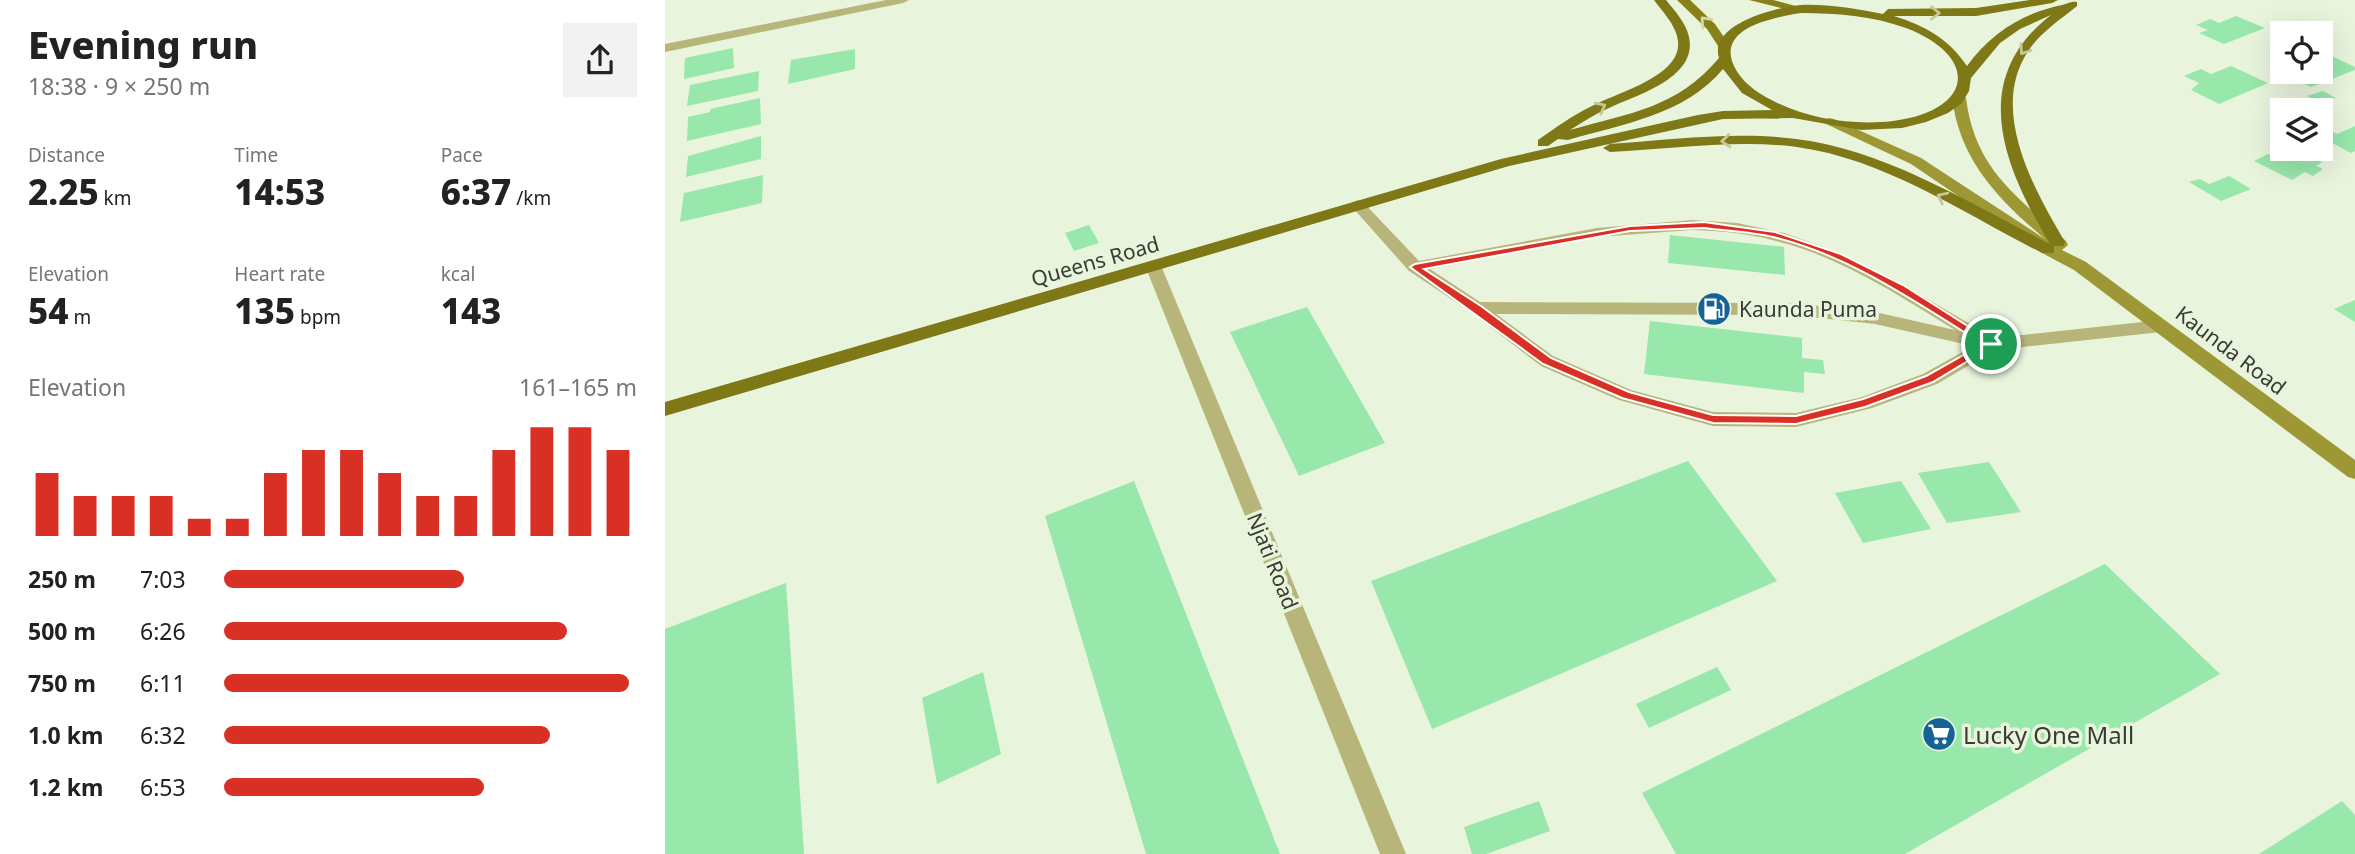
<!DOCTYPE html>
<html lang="en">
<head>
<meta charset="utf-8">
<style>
  :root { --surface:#fff; --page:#f2f2f2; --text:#222; --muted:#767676; --accent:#d93025 }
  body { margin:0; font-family:"Noto Sans",sans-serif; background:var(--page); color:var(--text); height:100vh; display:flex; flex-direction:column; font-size:26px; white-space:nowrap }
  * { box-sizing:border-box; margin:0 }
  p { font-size:23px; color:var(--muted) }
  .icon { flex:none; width:38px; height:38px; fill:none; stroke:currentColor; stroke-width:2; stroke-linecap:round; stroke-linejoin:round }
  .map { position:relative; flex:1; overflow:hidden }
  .sheet { display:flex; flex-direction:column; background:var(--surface); width:665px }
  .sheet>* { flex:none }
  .tools { position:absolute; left:1605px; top:21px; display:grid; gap:14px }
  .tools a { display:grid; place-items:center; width:63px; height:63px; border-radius:0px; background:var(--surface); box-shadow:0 7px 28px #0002; font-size:35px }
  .pin { position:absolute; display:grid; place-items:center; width:60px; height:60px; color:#fff; margin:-30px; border:4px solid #fff; border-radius:50%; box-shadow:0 2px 7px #0007 }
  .round { display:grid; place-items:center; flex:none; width:74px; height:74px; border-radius:0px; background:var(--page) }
  .overview { display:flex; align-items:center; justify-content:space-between; height:119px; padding:0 28px }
  h1 { font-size:38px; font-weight:800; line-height:52px }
  .stats { display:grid; grid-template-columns:repeat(3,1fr); gap:10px; height:119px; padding:7px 28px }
  .stats div { display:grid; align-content:center }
  .stats b { font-size:35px; font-weight:800 }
  .stats small { font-size:19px; font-weight:400 }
  .stats p { font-size:19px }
  .chart { height:196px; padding:14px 28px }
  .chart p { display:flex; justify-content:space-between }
  .chart svg { width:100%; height:126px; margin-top:7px; stroke:var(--accent); stroke-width:6 }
  ul { padding:0 28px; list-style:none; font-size:23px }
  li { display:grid; grid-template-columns:112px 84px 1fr; align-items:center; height:52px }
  li i { height:18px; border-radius:9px; background:var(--accent) }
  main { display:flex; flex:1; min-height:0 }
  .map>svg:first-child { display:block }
  .building { fill:#98e7ab }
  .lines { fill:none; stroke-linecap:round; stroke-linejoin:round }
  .service { fill:#b8b57a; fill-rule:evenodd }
  .minor { fill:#b8b57a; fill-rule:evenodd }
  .secondary { fill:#9e9735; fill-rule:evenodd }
  .primary { fill:#888118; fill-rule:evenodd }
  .trunk { fill:#7e7816; fill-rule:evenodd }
  .oneway { stroke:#c4c997 }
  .oneway2 { stroke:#d1d7ac }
  .route { fill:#d93025; stroke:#fff; stroke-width:2; fill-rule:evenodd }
  .labels { text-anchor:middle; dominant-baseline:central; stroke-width:7; stroke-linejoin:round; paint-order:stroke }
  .street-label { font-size:21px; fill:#383c33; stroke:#e9f4dd }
  .poi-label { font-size:21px; fill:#383c33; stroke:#e9f4dd; text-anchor:start }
  .near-poi-label { font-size:24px; fill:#383c33; stroke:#e9f4dd; text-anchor:start }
</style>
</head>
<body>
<main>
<section class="sheet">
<div class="overview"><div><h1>Evening run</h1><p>18:38 · 9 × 250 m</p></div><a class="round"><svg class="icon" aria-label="share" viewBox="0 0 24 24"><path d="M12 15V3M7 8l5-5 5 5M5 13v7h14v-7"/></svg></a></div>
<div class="stats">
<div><p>Distance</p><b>2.25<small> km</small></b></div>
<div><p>Time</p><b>14:53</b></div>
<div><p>Pace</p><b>6:37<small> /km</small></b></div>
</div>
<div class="stats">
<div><p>Elevation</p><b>54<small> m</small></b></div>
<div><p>Heart rate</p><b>135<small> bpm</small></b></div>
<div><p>kcal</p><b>143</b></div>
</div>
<div class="chart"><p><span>Elevation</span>161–165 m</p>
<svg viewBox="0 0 160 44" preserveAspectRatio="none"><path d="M5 44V22M15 44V30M25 44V30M35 44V30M45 44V38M55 44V38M65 44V22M75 44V14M85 44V14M95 44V22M105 44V30M115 44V30M125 44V14M135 44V6M145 44V6M155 44V14"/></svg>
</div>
<ul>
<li><b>250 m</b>7:03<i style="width:58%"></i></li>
<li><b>500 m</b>6:26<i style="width:83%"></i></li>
<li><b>750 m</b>6:11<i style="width:98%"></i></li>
<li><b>1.0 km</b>6:32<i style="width:79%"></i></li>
<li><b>1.2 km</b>6:53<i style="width:63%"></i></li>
</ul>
</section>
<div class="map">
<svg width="1690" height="854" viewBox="0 0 1690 854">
  <rect width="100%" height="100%" fill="#e9f4dd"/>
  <g class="building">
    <polygon points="1571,16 1600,28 1559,44 1534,33 1543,30 1531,25 1545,19 1554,23"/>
    <polygon points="68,48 69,68 19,79 20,58"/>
    <polygon points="190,49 190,69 123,84 126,60"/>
    <polygon points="1660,53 1690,67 1690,70 1646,87 1616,73 1656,72 1656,55"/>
    <polygon points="1566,66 1603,83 1554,104 1526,90 1534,83 1519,76 1536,69 1546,74"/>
    <polygon points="94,71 93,91 22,106 25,85"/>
    <polygon points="1658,91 1671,98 1655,103 1642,96"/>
    <polygon points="95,98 96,124 22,141 23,117 45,112 45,109"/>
    <polygon points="1690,126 1690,151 1686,153 1656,137 1656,134 1664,130 1672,134"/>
    <polygon points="96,136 96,159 21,177 23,156"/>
    <polygon points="1632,150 1657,162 1651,166 1658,169 1648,176 1640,172 1627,180 1589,161 1603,154 1616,160"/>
    <polygon points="98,175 97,203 15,222 19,193"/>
    <polygon points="1564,176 1586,189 1556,201 1524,182 1535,179 1544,184"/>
    <polygon points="424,225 434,243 409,251 400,233"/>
    <polygon points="1005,235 1119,247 1120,275 1003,263"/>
    <polygon points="1690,300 1690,322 1669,309"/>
    <polygon points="642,307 720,443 634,476 565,332"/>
    <polygon points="985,321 1137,338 1137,358 1158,360 1160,374 1139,372 1139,393 979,374"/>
    <polygon points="1023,461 1112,581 767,729 706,581"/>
    <polygon points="1324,462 1356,512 1282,523 1253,473"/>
    <polygon points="469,481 615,854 481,854 380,516"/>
    <polygon points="1236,481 1266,529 1198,543 1170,493"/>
    <polygon points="1440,564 1555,674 1240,854 1011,854 977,793"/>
    <polygon points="121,583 139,854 0,854 0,629"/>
    <polygon points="1052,667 1066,690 984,728 971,704"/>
    <polygon points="318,672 336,754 272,784 257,698"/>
    <polygon points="874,801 885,831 821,854 807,854 799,827"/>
    <polygon points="1677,801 1690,815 1690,854 1594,854"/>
  </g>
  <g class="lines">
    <path class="service" d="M693 200 698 202 754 261 932 228 1027 220 1072 223 1119 233 1175 253 1228 279 1329 338 1496 320 1505 326 1496 332 1330 350 1272 384 1207 408 1131 427 1048 426 954 400 876 366 806 312 744 271 688 208 685 205 688 202ZM1027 230C1055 231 1081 233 1107 240 1173 255 1233 295 1290 330L1210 312 1126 303 815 302 765 269 932 237ZM831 314 1126 315 1210 324 1308 346 1258 374 1197 397 1131 413 1048 412 966 390 888 356Z"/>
    <g class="minor">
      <polygon points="221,0 244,0 238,3 0,52 0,44"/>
      <polygon points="489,263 497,268 741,854 715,854 481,268"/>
    </g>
    <path class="secondary" d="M1294 94 1301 98C1310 170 1352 196 1401 241L1403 245 1397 250 1421 262 1690 460V479L1683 477 1409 270 1377 253 1246 164 1157 122 1164 118 1169 119 1256 158 1380 239C1334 200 1295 161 1287 98Z"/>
    <g class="primary">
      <polygon points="1012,0 1025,0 1050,24 1065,46 1063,49 1055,49 1042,29"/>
      <polygon points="1084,0 1108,0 1142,9 1136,13"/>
    </g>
    <path class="trunk" d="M989 0H1001C1010 11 1021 23 1024 37 1033 78 971 95 944 108 930 114 918 122 905 130 965 113 1012 108 1054 58 1043 24 1113 7 1136 5 1163 4 1192 9 1218 14L1223 9 1311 8 1365 0H1393L1387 3 1311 16H1229C1260 26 1283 38 1302 66 1326 33 1358 13 1397 5 1403 4 1405 1 1412 2V6C1395 20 1376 32 1364 50 1323 109 1369 189 1400 242L1398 246H1389V253H1377C1300 214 1220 159 1132 147 1071 139 1007 149 945 152L938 148 945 144C1006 140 1069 131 1131 139 1222 150 1305 204 1385 244 1339 167 1302 80 1386 15L1355 29 1335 43 1306 78 1304 91 1297 103 1283 113 1261 122 1237 128 1196 130 1128 118 1058 119 844 166 0 416V402L836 159 1033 115 1058 111 1107 110 1077 93 1058 69C1020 115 957 124 903 140L893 139 883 146H873V140C890 128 908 115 927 106 950 94 1004 79 1012 52 1018 32 1000 15 989 0ZM1136 13C1171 13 1208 16 1241 28 1316 57 1308 111 1228 121 1185 126 1137 118 1099 96 1085 88 1072 76 1067 61 1056 26 1112 17 1136 13Z"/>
  </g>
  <defs><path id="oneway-chevron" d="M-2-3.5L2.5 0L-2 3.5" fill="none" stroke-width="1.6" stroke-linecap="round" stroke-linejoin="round" transform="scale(1.75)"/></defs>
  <g class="oneway">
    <use href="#oneway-chevron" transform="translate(1270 13)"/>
    <use href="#oneway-chevron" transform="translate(1359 50) rotate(124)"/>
    <use href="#oneway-chevron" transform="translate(936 107) rotate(-27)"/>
    <use href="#oneway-chevron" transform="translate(1061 141) rotate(175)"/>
    <use href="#oneway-chevron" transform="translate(1277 197) rotate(-153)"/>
  </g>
  <use class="oneway2" href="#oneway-chevron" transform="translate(1040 21) rotate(-133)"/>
  <path class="route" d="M1039 222 1110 232 1176 254 1238 285 1331 344 1268 382 1200 407 1131 424 1048 423 957 398 878 364 745 267 750 264 965 226ZM1039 228C1062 231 1086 232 1108 237 1184 255 1252 303 1318 344L1261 376 1198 399 1131 416 1048 415 964 392 886 358 816 306 759 269 965 231Z"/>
  <defs>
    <g id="fuel-disc" transform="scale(1.75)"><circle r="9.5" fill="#156396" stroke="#e9f4dd"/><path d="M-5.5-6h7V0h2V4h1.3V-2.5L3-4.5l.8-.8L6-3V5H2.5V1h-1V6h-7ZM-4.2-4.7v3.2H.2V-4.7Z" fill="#fff"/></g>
    <g id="supermarket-disc" transform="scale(1.75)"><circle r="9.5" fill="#156396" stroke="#e9f4dd"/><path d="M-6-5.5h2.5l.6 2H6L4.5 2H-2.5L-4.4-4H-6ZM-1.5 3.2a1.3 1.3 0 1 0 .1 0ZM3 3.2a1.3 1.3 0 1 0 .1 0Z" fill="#fff"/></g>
  </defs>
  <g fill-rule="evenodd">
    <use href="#fuel-disc" x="1049" y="309"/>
    <use href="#supermarket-disc" x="1274" y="734"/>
  </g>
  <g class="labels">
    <g class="street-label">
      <text transform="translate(430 261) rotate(-16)">Queens Road</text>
      <text transform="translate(1566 350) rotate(37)">Kaunda Road</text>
      <text transform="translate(608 561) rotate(68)">Njati Road</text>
    </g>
    <g class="poi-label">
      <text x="1074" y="309">Kaunda Puma</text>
    </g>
    <g class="near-poi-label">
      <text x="1298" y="734">Lucky One Mall</text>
    </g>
  </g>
</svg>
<div class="tools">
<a><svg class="icon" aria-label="locate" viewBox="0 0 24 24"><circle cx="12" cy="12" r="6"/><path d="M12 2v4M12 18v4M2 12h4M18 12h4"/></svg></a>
<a><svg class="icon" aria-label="layers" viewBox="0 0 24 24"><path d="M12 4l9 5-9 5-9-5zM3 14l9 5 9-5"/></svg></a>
</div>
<div class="pin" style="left:1326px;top:344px;background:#1e9e55"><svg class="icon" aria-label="arrive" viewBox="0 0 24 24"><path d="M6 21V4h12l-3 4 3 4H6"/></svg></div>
</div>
</main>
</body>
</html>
